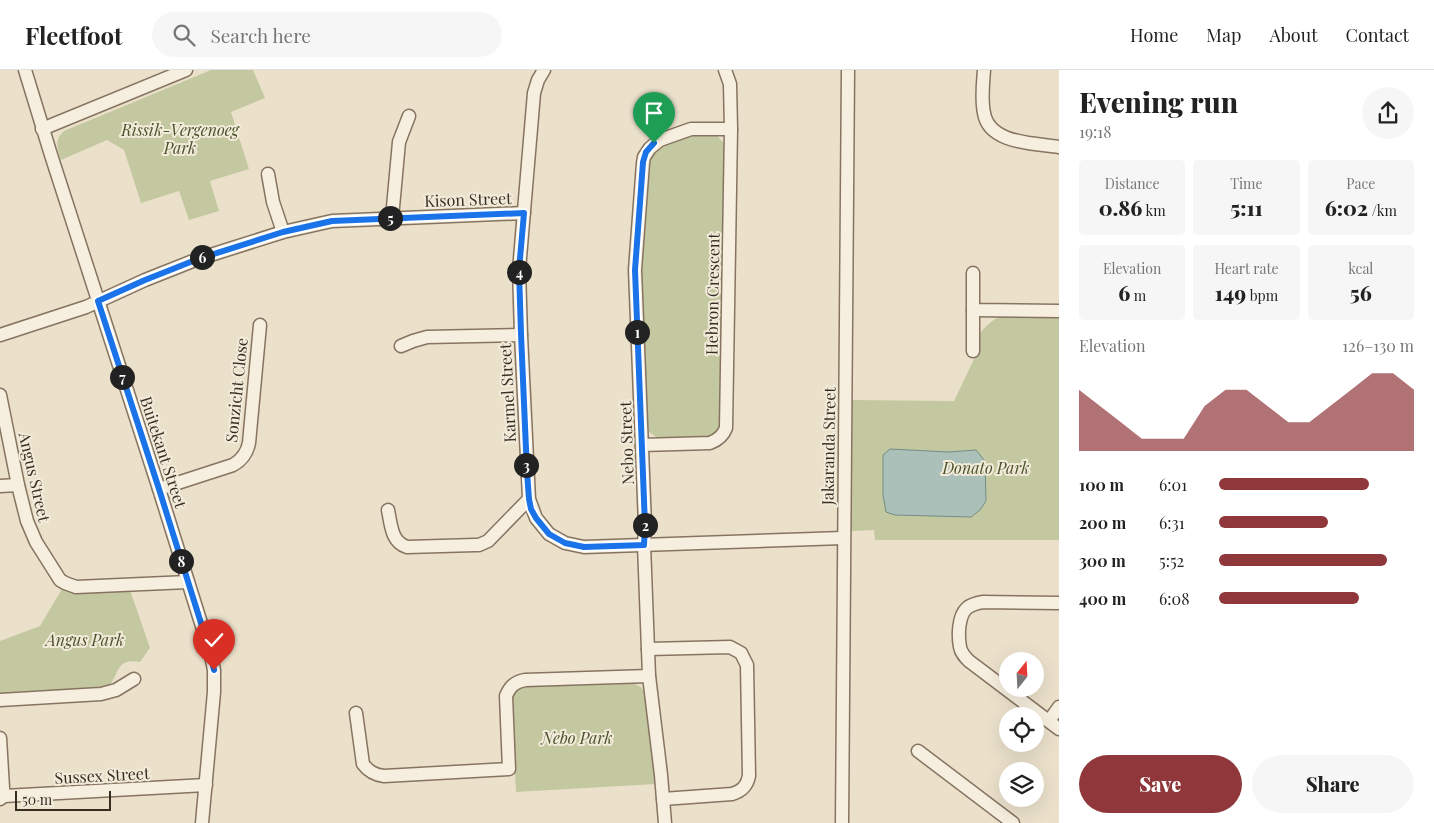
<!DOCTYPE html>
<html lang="en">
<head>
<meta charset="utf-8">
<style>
  :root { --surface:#fff; --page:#f6f6f6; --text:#222; --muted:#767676; --line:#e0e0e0; --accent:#8f373a }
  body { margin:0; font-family:"Playfair Display",serif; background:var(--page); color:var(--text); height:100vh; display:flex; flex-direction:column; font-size:19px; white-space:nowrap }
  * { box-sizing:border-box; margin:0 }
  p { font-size:16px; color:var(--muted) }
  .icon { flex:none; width:28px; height:28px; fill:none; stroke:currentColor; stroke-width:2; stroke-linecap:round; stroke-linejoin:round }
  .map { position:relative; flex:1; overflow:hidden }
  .side { display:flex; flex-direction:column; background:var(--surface); width:375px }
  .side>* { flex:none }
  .needle { width:32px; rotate:18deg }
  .fabs { position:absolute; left:999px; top:582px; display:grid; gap:10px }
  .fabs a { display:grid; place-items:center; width:45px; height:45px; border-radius:50%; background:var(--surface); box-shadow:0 5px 20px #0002; font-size:25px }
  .scale { position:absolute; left:15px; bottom:12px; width:96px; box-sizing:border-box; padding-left:5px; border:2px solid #382d23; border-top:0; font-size:14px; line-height:18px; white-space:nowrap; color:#382d23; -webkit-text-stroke:4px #f3ebda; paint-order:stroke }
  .pin { position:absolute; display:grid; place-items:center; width:42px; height:42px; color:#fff; margin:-51px -21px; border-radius:50% 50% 50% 0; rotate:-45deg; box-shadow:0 0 5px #0007 }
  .pin .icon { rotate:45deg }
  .km { position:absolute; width:25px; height:25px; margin:-12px; border-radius:50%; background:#222; color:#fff; font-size:14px; line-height:25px; text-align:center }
  .round { display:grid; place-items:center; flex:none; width:52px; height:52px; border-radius:26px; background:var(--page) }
  .summary { display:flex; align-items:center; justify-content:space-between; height:85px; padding:0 20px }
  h1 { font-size:28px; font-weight:800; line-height:38px }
  .metrics { display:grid; grid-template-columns:repeat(3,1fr); gap:8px; height:85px; padding:5px 20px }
  .metrics div { display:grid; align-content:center; border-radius:5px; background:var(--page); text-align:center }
  .metrics b { font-size:21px; font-weight:800 }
  .metrics small { font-size:14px; font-weight:400 }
  .metrics p { font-size:14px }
  .chart { height:140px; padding:10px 20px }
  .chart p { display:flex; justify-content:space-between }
  .chart svg { width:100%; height:90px; margin-top:5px; fill:var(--accent); opacity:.7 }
  .button { display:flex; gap:10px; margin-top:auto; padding:10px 20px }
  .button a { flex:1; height:58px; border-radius:30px; background:var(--accent); color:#fff; font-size:20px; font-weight:800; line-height:58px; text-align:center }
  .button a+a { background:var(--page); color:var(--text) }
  ul { padding:0 20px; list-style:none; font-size:16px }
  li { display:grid; grid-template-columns:80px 60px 1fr; align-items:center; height:38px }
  li i { height:12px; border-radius:6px; background:var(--accent) }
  header { display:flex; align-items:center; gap:30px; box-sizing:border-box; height:70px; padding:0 25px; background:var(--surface); border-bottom:1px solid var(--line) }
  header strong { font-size:24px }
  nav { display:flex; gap:28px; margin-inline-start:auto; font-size:18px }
  .search { width:350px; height:45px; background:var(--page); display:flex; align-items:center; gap:12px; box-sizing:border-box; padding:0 18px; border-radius:28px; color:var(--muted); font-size:19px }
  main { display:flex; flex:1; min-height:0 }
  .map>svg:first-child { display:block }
  .green { fill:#c4c8a0 }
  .water { fill:#abc0b9; stroke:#728e86 }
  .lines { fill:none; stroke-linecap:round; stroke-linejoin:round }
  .street-casing { stroke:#867461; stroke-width:15 }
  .street { stroke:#f6eede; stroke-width:12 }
  .route-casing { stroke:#fff; stroke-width:10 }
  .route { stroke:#1a73e8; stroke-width:6 }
  .labels { text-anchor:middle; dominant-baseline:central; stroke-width:4; stroke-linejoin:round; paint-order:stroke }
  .park-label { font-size:16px; font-style:italic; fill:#4a522b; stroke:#f3ebda }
  .street-label { font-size:16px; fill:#382d23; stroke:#f3ebda }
</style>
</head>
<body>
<header>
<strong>Fleetfoot</strong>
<div class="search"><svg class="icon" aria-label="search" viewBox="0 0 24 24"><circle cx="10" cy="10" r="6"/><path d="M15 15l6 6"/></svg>Search here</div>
<nav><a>Home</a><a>Map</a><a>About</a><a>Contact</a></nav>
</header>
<main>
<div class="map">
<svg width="1059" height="753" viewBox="0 0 1059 753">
  <rect width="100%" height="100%" fill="#ebe1cb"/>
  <g class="green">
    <path d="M211 0H253L265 28 231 42 249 99 210 111 219 141 189 150 179 121 141 133 124 80 107 70 61 90C57 79 54 70 64 61Z"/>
    <polygon points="689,65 716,65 723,72 724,77 721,357 715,364 711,366 658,368 649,362 647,356 640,211 650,87 658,78"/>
    <path d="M1001 247 1059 248V470H875L874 460 851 461 852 330 954 331 975 287H978C978 270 976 264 990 253 993 250 996 248 1001 247Z"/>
    <path d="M62 519 75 522 130 520 150 578 140 592C113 587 121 607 106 618L6 625 0 624V571L40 556Z"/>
    <polygon points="632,613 641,617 646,624 656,714 516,722 511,629 515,621 523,617"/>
  </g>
  <polygon class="water" points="890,379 949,382 976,380 985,391 986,431 980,440 971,447 895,445 886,442 883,425 883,385"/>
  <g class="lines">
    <g class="street-casing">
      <g id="street">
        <polyline points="25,0 51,85 159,419 211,585 214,600 214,622 202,753"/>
        <polyline points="544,0 538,10 534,23 519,200 521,265 529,429 536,448 549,464 565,473 584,477 843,468"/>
        <path d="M984 0C983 14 981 29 984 43 989 74 1034 73 1059 77"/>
        <polyline points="42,59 186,0"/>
        <polyline points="268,104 273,132 283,162"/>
        <polyline points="392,148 399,72 409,46"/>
        <polyline points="973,203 973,240 1059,241"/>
        <polyline points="0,265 86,237 145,210 198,189 283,162 332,151 524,143"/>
        <polyline points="401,276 413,271 427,267 521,265"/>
        <polyline points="973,281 973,240"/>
        <polyline points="0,325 18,415 27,451 36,472 60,510 65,513 76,517 188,512"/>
        <path d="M642 375 710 373C718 370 723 366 726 358L731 59 730 14 725 0"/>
        <polyline points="0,416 18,415"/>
        <path d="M159 419 233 395C242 390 247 383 249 373L260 255"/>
        <path d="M388 440C391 454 391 472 407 477L475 475H479L488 471 529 429"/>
        <path d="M1059 533 983 532C977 533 972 534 967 538 958 546 958 566 960 577 961 583 965 587 969 591L1059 659"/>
        <path d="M648 579 730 577 741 583 747 595 749 706C747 716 742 721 732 724L663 729"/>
        <polyline points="0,630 101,624 116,620 134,609"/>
        <path d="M356 643 363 694C369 702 375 705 384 706L509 699 506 626C510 616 515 612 525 610L649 606"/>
        <polyline points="1049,651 1059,637"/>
        <polyline points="0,668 3,718 4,726"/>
        <polyline points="918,681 1013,753"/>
        <polyline points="0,729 4,726 206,715"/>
        <polyline points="665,753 661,705 649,606 644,475 645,455 635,200 643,93 644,87 650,78 660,70 691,59 731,59"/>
        <polyline points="842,753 848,0"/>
      </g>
    </g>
    <use href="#street" class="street"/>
  </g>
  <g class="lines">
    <g class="route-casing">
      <polyline id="route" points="214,600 211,585 159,419 98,231 145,210 198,189 283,162 332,151 524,143 519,200 521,264 527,402 529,429 531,439 536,448 549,464 565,473 584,477 644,475 645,456 635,200 643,92 646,82 654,73"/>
    </g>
    <use href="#route" class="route"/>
  </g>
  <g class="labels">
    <g class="park-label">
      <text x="180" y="59">Rissik-Vergenoeg<tspan x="180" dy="18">Park</tspan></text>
      <text x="986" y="397">Donato Park</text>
      <text x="85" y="569">Angus Park</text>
      <text x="577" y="667">Nebo Park</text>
    </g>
    <g class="street-label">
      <text transform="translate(468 129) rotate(-2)">Kison Street</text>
      <text transform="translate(712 224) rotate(-89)">Hebron Crescent</text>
      <text transform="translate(236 320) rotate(-84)">Sonzicht Close</text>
      <text transform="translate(507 323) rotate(-93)">Karmel Street</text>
      <text transform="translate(626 373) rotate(-92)">Nebo Street</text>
      <text transform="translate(828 376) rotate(-89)">Jakaranda Street</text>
      <text transform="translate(164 382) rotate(72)">Buitekant Street</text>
      <text transform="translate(35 407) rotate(77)">Angus Street</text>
      <text transform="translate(102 705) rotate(-3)">Sussex Street</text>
    </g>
  </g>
</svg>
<div class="fabs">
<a><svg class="needle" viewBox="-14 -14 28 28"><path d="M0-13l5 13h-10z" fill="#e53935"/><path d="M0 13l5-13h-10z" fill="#767676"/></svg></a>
<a><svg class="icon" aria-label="locate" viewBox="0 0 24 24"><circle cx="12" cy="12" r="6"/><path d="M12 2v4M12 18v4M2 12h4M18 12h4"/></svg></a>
<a><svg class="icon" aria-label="layers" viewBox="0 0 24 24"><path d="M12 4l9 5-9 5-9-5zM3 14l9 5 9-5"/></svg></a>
</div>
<div class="scale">50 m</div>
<div class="pin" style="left:654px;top:73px;background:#1e9e55"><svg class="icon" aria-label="arrive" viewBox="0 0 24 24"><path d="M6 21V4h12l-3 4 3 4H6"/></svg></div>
<div class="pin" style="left:214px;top:600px;background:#d93025"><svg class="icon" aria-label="check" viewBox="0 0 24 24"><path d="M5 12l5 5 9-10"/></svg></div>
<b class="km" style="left:637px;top:262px">1</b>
<b class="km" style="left:645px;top:455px">2</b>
<b class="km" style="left:526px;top:395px">3</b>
<b class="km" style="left:519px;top:202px">4</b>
<b class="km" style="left:390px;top:148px">5</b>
<b class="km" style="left:202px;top:187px">6</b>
<b class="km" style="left:122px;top:307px">7</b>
<b class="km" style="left:181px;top:491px">8</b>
</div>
<section class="side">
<div class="summary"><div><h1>Evening run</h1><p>19:18</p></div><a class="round"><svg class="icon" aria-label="share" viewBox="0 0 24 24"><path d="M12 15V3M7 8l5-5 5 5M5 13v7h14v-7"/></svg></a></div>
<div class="metrics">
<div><p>Distance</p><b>0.86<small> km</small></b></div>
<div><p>Time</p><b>5:11</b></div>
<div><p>Pace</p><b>6:02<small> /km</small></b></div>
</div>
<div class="metrics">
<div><p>Elevation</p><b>6<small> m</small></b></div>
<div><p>Heart rate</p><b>149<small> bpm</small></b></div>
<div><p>kcal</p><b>56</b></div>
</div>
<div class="chart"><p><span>Elevation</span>126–130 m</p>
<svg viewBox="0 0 160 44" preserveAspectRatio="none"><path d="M0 44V14L10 22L20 30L30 38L40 38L50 38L60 22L70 14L80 14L90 22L100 30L110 30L120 22L130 14L140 6L150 6L160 14V44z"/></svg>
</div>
<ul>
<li><b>100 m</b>6:01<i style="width:77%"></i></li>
<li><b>200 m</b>6:31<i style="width:56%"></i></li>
<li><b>300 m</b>5:52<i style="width:86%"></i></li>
<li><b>400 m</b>6:08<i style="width:72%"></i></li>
</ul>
<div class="button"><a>Save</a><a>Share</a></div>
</section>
</main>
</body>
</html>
